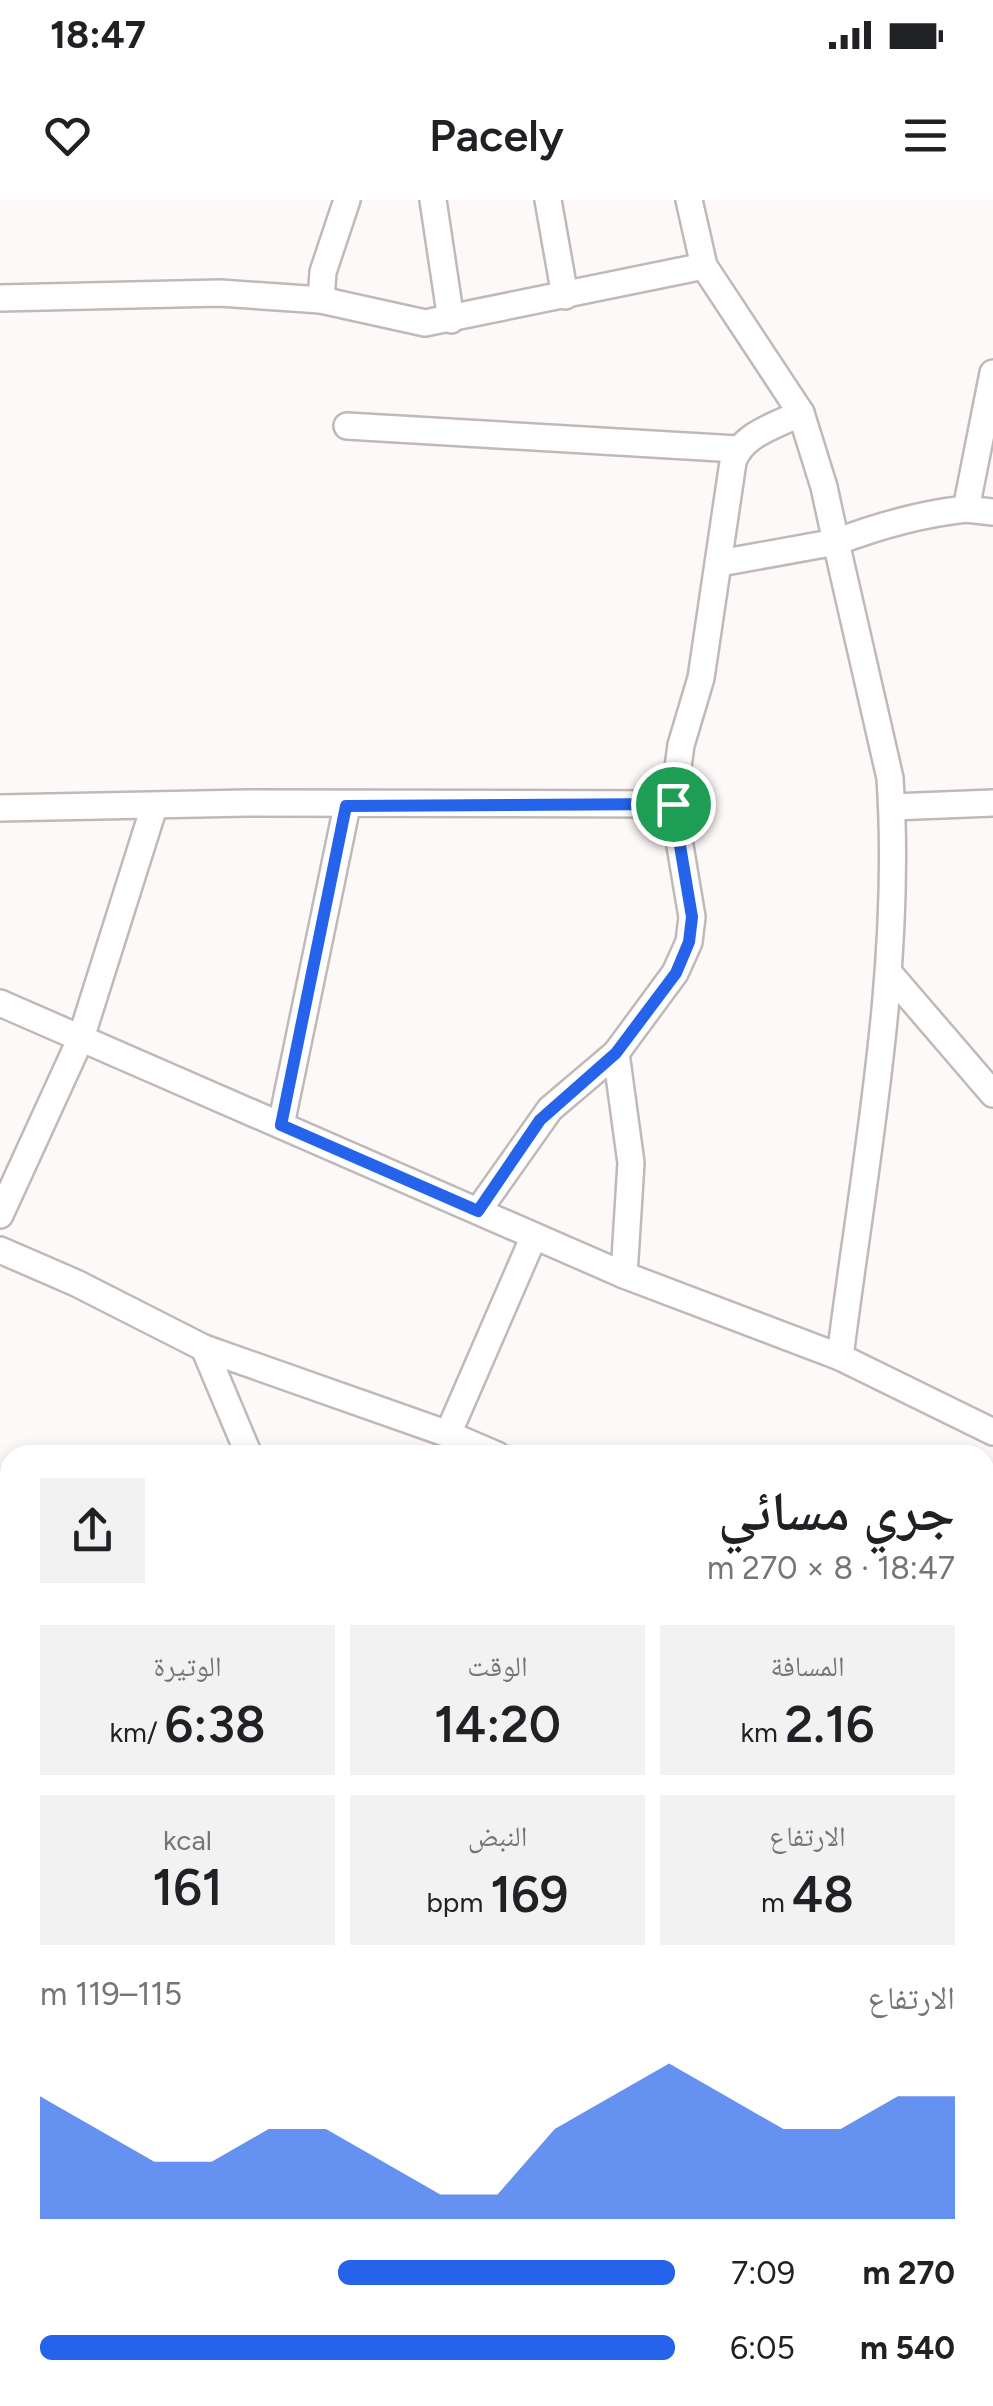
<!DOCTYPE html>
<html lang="ar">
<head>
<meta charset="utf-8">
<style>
  :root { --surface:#fff; --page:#f2f2f2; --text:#202124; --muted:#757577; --accent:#2563eb }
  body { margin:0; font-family:Figtree,"Noto Naskh Arabic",sans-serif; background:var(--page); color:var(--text); direction:rtl; height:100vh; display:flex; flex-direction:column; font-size:38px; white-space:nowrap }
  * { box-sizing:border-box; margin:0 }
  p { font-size:32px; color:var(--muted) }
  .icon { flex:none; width:55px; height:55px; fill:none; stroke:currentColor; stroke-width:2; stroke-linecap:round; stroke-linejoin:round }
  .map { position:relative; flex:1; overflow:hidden; direction:ltr }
  .drawer { position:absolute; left:0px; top:1245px; width:995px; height:962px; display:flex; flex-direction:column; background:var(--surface); border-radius:30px 30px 0 0; box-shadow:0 5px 15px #0003; direction:rtl }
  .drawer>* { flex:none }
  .pin { position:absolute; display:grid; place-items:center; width:85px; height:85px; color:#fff; margin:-42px; border:5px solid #fff; border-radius:50%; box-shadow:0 2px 10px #0007 }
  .round { display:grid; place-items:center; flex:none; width:105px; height:105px; border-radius:0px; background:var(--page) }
  .head { display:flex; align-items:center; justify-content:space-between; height:170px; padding:0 40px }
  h1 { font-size:55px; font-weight:600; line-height:75px }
  .stats { display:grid; grid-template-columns:repeat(3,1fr); gap:15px; height:170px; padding:10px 40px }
  .stats div { display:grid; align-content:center; border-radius:0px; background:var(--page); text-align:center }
  .stats b { font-size:50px; font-weight:600 }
  .stats small { font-size:28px; font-weight:400 }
  .stats p { font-size:28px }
  .chart { height:280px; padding:20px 40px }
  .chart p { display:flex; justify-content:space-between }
  .chart svg { width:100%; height:180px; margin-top:10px; fill:var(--accent); opacity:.7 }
  ul { padding:0 40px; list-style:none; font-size:32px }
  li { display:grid; grid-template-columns:160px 120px 1fr; align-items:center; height:75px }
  li i { height:25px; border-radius:12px; background:var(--accent) }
  .status { display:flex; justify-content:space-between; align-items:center; height:70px; padding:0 50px; background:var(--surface); direction:ltr }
  .status svg { height:28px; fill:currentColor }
  header { display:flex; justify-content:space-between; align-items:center; height:130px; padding:0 40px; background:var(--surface); font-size:45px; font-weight:600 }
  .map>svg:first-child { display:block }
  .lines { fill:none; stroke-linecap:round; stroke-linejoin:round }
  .minor-casing { stroke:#c0b9b8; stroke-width:30 }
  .minor { stroke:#fff; stroke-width:25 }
  .route-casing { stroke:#fff; stroke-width:20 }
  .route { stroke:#2563eb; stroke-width:12 }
</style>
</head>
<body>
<div class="status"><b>18:47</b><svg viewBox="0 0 49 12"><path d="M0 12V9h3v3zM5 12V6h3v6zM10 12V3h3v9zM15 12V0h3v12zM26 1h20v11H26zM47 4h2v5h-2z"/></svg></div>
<header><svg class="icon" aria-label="menu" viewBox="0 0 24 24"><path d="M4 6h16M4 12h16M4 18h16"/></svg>Pacely<svg class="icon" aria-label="heart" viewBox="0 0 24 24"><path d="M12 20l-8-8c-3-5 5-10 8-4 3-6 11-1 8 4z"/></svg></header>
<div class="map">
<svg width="993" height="2206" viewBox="0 0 993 2206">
  <rect width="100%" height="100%" fill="#fef9f9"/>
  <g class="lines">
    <g class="minor-casing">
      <g id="minor">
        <polyline points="433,0 451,120"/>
        <polyline points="548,0 565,96"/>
        <polyline points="689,0 704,66 801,213 824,287 836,342 720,363"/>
        <polyline points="0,98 220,93 321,100 425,123 704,66"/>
        <polyline points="321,100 323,72 347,0"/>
        <polyline points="347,226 737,249"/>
        <polyline points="966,309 993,312"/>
        <polyline points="892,607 993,603"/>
        <polyline points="0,608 248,603 673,604"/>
        <polyline points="889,773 993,894"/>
        <polyline points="0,803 624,1075 840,1157 993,1232"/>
        <polyline points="616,853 631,963 624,1075"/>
        <polyline points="281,925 347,606"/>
        <path d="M478 1011 550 909 616 853 675 773 689 742 692 717 673 604 681 545 701 478 733 262C742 234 777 225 801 213"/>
        <polyline points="0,1015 81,838 154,607"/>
        <polyline points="0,1050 76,1083 204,1148 448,1234 497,1255"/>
        <polyline points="204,1148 249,1255"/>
        <path d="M840 1157C864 966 903 771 890 578L836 342C878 326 920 314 966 309L993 173"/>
        <polyline points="448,1234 534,1036"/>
        <polyline points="0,1293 10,1297"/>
        <polyline points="985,1402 993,1388"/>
        <polyline points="985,1459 993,1462"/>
        <polyline points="0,1772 10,1776"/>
        <polyline points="985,1929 993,1932"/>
        <polyline points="985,2015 993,1988"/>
        <polyline points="0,2031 10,2035"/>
        <polyline points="440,2198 463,2206"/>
        <polyline points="837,2198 856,2206"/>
        <polyline points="38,2206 42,2198"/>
        <polyline points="325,2206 329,2198"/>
        <polyline points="642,2206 646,2198"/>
        <polyline points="921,2206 925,2198"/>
      </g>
    </g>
    <use href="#minor" class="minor"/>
  </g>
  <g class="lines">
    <g class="route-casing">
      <polygon id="route" points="673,604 692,717 689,742 676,773 616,853 540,920 478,1011 281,925 346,606"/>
    </g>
    <use href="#route" class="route"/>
  </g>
</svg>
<div class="pin" style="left:673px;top:604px;background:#1e9e55"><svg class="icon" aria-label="arrive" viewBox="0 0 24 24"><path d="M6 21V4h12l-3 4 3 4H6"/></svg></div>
<section class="drawer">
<div class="head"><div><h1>جري مسائي</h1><p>18:47 · 8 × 270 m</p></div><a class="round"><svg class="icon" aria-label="share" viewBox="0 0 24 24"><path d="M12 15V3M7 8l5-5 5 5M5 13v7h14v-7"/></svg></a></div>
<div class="stats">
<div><p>المسافة</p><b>2.16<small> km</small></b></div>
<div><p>الوقت</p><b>14:20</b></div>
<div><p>الوتيرة</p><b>6:38<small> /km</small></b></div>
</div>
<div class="stats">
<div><p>الارتفاع</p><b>48<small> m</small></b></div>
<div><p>النبض</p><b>169<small> bpm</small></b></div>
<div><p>kcal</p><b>161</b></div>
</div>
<div class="chart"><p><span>الارتفاع</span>115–119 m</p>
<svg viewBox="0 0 160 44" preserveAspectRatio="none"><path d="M0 44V14L10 22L20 30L30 30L40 22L50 22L60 30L70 38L80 38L90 22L100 14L110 6L120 14L130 22L140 22L150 14L160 14V44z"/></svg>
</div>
<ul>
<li><b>270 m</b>7:09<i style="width:53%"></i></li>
<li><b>540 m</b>6:05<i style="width:100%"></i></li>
</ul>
</section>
</div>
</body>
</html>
